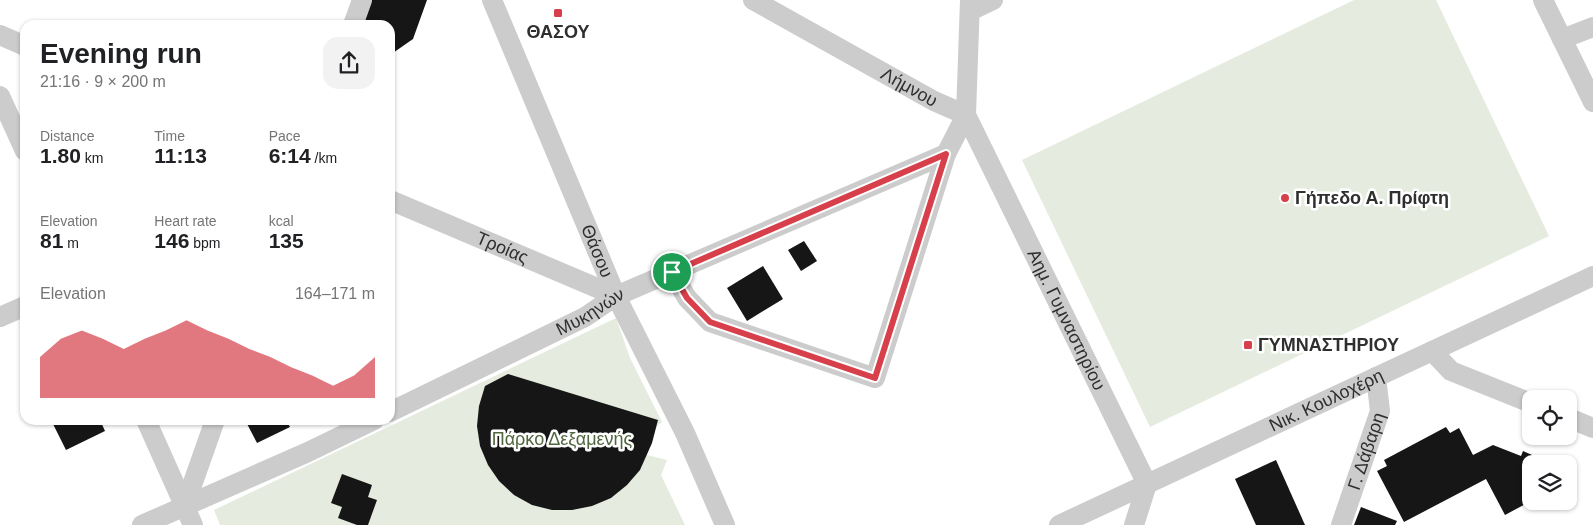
<!DOCTYPE html>
<html lang="en">
<head>
<meta charset="utf-8">
<style>
  :root { --surface:#fff; --page:#f2f2f2; --text:#202124; --muted:#757577; --accent:#d73f4a }
  body { margin:0; font-family:Arial,sans-serif; background:var(--page); color:var(--text); height:100vh; display:flex; flex-direction:column; font-size:19px; white-space:nowrap }
  * { box-sizing:border-box; margin:0 }
  p { font-size:16px; color:var(--muted) }
  .icon { flex:none; width:28px; height:28px; fill:none; stroke:currentColor; stroke-width:2; stroke-linecap:round; stroke-linejoin:round }
  .map { position:relative; flex:1; overflow:hidden }
  .details { position:absolute; left:20px; top:20px; width:375px; height:405px; display:flex; flex-direction:column; background:var(--surface); border-radius:15px; box-shadow:0 1px 4px #0004 }
  .details>* { flex:none }
  .tools { position:absolute; left:1522px; top:390px; display:grid; gap:10px }
  .tools a { display:grid; place-items:center; width:55px; height:55px; border-radius:10px; background:var(--surface); box-shadow:0 1px 4px #0004; font-size:25px }
  .pin { position:absolute; display:grid; place-items:center; width:42px; height:42px; color:#fff; margin:-21px; border:2px solid #fff; border-radius:50%; box-shadow:0 1px 5px #0007 }
  .round { display:grid; place-items:center; flex:none; width:52px; height:52px; border-radius:15px; background:var(--page) }
  .overview { display:flex; align-items:center; justify-content:space-between; height:85px; padding:0 20px }
  h1 { font-size:28px; font-weight:600; line-height:38px }
  .figures { display:grid; grid-template-columns:repeat(3,1fr); gap:8px; height:85px; padding:5px 20px }
  .figures div { display:grid; align-content:center }
  .figures b { font-size:21px; font-weight:600 }
  .figures small { font-size:14px; font-weight:400 }
  .figures p { font-size:14px }
  .chart { height:140px; padding:10px 20px }
  .chart p { display:flex; justify-content:space-between }
  .chart svg { width:100%; height:90px; margin-top:5px; fill:var(--accent); opacity:.7 }
  .map>svg:first-child { display:block }
  .green { fill:#e5ebde }
  .building { fill:#161616 }
  .lines { fill:none; stroke-linecap:round; stroke-linejoin:round }
  .street { stroke:#ccc; stroke-width:20 }
  .route-casing { stroke:#fff; stroke-width:10 }
  .route { stroke:#d73f4a; stroke-width:6 }
  .poi-dot { fill:#d73f4a; stroke:#fff; stroke-width:2 }
  .labels { text-anchor:middle; dominant-baseline:central; stroke-width:5; stroke-linejoin:round; paint-order:stroke }
  .poi-label { font-size:18px; font-weight:bold; fill:#2f2f2f; stroke:#fff; text-anchor:start }
  .street-label { font-size:18px; fill:#2f2f2f; stroke:#fff }
  .park-label { font-size:18px; fill:#52673f; stroke:#fff }
</style>
</head>
<body>
<div class="map">
<svg width="1593" height="525" viewBox="0 0 1593 525">
  <rect width="100%" height="100%" fill="#fff"/>
  <g class="green">
    <polygon points="1354,0 1436,0 1549,236 1150,427 1022,160"/>
    <polygon points="616,318 630,358 662,422 657,426 647,455 667,460 661,475 685,525 220,525 214,510"/>
  </g>
  <g class="building">
    <polygon points="372,0 427,0 413,39 390,55 390,25 363,25"/>
    <polygon points="804,241 817,261 801,271 788,250"/>
    <polygon points="763,266 783,299 747,321 727,288"/>
    <polygon points="508,374 658,420 652,443 640,470 627,485 611,498 592,506 572,510 552,510 532,505 514,495 499,481 488,465 480,446 477,426 479,406 485,386"/>
    <polygon points="51,420 100,420 105,431 66,450"/>
    <polygon points="245,420 286,420 290,427 257,443"/>
    <polygon points="1446,427 1450,433 1459,428 1473,455 1493,445 1521,456 1523,451 1553,464 1531,464 1531,501 1505,515 1486,479 1404,522 1377,471 1387,466 1384,460"/>
    <polygon points="1276,460 1305,525 1256,525 1235,479"/>
    <polygon points="342,474 372,485 368,497 377,500 368,525 357,525 338,518 342,507 331,503"/>
    <polygon points="1361,507 1397,521 1395,525 1354,525"/>
  </g>
  <g class="lines">
    <g class="street">
      <path id="s1" d="M492 0 616 296 685 433 725 525"/>
      <path id="s2" d="M753 0 934 101 966 115"/>
      <polyline points="1543,0 1593,102"/>
      <polyline points="970,11 993,0"/>
      <polyline points="353,25 362,0"/>
      <polyline points="0,35 25,46"/>
      <polyline points="1562,39 1593,27"/>
      <polyline points="0,96 25,151"/>
      <path id="s3" d="M966 115 1147 484 1134 525"/>
      <path id="s4" d="M390 200 616 296"/>
      <polyline points="672,272 687,298 710,322 875,378 946,154"/>
      <polyline points="0,317 25,306"/>
      <polyline points="1432,351 1451,371 1531,403"/>
      <path id="s5" d="M390 412 585 317 616 296 946 154 966 115 970 0"/>
      <polyline points="1569,418 1593,428"/>
      <polyline points="146,420 193,525"/>
      <polyline points="184,508 215,420"/>
      <polyline points="142,525 308,452 374,420"/>
      <path id="s6" d="M1059 525 1593 276"/>
      <path id="s7" d="M1341 525 1380 411 1376 377"/>
    </g>
  </g>
  <g class="lines">
    <g class="route-casing">
      <polygon id="route" points="946,154 875,378 710,322 687,298 672,272"/>
    </g>
    <use href="#route" class="route"/>
  </g>
  <g class="poi-dot">
    <rect x="553" y="8" width="10" height="10" rx="2.5"/>
    <circle cx="1285" cy="198" r="5"/>
    <rect x="1243" y="340" width="10" height="10" rx="2.5"/>
  </g>
  <g class="labels">
    <g class="poi-label">
      <text x="558" y="32" text-anchor="middle">ΘΑΣΟΥ</text>
      <text x="1295" y="198">Γήπεδο Α. Πρίφτη</text>
      <text x="1258" y="345">ΓΥΜΝΑΣΤΗΡΙΟΥ</text>
    </g>
    <g class="street-label">
      <text stroke="none"><textPath href="#s2" startOffset="179">Λήμνου</textPath></text>
      <text stroke="none"><textPath href="#s4" startOffset="122">Τροίας</textPath></text>
      <text stroke="none"><textPath href="#s1" startOffset="272">Θάσου</textPath></text>
      <text stroke="none"><textPath href="#s5" startOffset="224">Μυκηνών</textPath></text>
      <text stroke="none"><textPath href="#s3" startOffset="228">Αημ. Γυμναστηρίου</textPath></text>
      <text stroke="none"><textPath href="#s6" startOffset="295">Νικ. Κουλοχέρη</textPath></text>
      <text stroke="none"><textPath href="#s7" startOffset="78">Γ. Δάβαρη</textPath></text>
    </g>
    <g class="park-label">
      <text x="562" y="439">Πάρκο Δεξαμενής</text>
    </g>
  </g>
</svg>
<div class="tools">
<a><svg class="icon" aria-label="locate" viewBox="0 0 24 24"><circle cx="12" cy="12" r="6"/><path d="M12 2v4M12 18v4M2 12h4M18 12h4"/></svg></a>
<a><svg class="icon" aria-label="layers" viewBox="0 0 24 24"><path d="M12 4l9 5-9 5-9-5zM3 14l9 5 9-5"/></svg></a>
</div>
<div class="pin" style="left:672px;top:272px;background:#1e9e55"><svg class="icon" aria-label="arrive" viewBox="0 0 24 24"><path d="M6 21V4h12l-3 4 3 4H6"/></svg></div>
<section class="details">
<div class="overview"><div><h1>Evening run</h1><p>21:16 · 9 × 200 m</p></div><a class="round"><svg class="icon" aria-label="share" viewBox="0 0 24 24"><path d="M12 15V3M7 8l5-5 5 5M5 13v7h14v-7"/></svg></a></div>
<div class="figures">
<div><p>Distance</p><b>1.80<small> km</small></b></div>
<div><p>Time</p><b>11:13</b></div>
<div><p>Pace</p><b>6:14<small> /km</small></b></div>
</div>
<div class="figures">
<div><p>Elevation</p><b>81<small> m</small></b></div>
<div><p>Heart rate</p><b>146<small> bpm</small></b></div>
<div><p>kcal</p><b>135</b></div>
</div>
<div class="chart"><p><span>Elevation</span>164–171 m</p>
<svg viewBox="0 0 160 44" preserveAspectRatio="none"><path d="M0 44V24L10 15L20 11L30 15L40 20L50 15L60 11L70 6L80 11L90 15L100 20L110 24L120 29L130 33L140 38L150 33L160 24V44z"/></svg>
</div>
</section>
</div>
</body>
</html>
